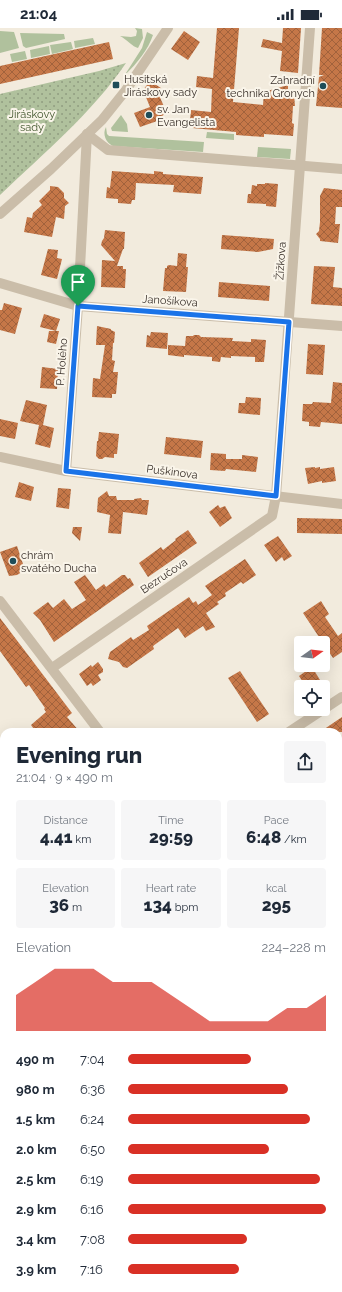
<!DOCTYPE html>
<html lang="en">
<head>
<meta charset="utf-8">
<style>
  :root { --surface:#fff; --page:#f6f6f7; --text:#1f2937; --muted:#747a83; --accent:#d93025 }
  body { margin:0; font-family:Raleway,sans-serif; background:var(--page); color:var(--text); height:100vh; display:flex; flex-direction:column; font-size:15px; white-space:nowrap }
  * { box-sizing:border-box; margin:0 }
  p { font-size:13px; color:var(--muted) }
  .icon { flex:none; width:22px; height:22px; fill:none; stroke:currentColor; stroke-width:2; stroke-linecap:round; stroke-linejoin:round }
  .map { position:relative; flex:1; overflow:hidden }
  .sheet { position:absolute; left:0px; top:700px; width:342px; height:564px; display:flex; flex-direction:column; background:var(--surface); border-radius:12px 12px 0 0; box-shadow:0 4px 16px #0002 }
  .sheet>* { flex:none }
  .needle { width:26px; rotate:76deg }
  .fabs { position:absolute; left:294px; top:608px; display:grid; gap:8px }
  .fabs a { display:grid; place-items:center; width:36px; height:36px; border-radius:4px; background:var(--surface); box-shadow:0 4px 16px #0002; font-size:20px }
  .pin { position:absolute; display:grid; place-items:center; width:34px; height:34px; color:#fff; margin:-41px -17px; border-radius:50% 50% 50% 0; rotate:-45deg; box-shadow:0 0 4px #0007 }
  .pin .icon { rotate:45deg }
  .round { display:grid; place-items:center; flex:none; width:42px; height:42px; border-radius:4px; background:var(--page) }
  .head { display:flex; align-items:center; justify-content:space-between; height:68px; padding:0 16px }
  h1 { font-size:22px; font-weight:800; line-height:30px }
  .figures { display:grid; grid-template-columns:repeat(3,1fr); gap:6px; height:68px; padding:4px 16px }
  .figures div { display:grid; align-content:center; border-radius:4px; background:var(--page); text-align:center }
  .figures b { font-size:17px; font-weight:800 }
  .figures small { font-size:11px; font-weight:400 }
  .figures p { font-size:11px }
  .chart { height:112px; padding:8px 16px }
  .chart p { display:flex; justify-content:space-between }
  .chart svg { width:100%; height:72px; margin-top:4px; fill:var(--accent); opacity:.7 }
  ul { padding:0 16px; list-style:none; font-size:13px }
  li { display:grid; grid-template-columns:64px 48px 1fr; align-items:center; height:30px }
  li i { height:10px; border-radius:5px; background:var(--accent) }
  .status { display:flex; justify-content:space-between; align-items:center; height:28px; padding:0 20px; background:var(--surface); direction:ltr }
  .status svg { height:11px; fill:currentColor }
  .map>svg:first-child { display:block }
  .green { fill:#b0c19d }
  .park { fill:url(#park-dots) }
  .building { fill:url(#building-cross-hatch) }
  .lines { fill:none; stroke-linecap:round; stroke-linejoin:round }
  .minor { stroke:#cabda9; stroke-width:10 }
  .major { stroke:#79695a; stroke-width:10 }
  .route-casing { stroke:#fff; stroke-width:8 }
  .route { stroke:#1a73e8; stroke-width:5 }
  .poi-dot { fill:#1e4d59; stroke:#faf5ea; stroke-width:1.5 }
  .labels { text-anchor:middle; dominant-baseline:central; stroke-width:4; stroke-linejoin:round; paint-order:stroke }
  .poi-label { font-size:11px; fill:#382f29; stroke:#faf5ea; text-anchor:start }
  .park-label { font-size:11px; fill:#41562d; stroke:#faf5ea }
  .street-label { font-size:11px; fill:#382f29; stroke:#faf5ea }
</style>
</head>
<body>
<div class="status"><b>21:04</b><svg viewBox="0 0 49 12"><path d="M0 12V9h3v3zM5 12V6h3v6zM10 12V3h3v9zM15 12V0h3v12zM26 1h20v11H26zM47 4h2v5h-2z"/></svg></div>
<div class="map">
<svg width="342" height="1264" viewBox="0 0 342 1264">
  <defs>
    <pattern id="park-dots" width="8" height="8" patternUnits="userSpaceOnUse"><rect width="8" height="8" fill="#b0c19d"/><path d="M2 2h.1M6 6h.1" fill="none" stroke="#909d80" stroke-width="1.8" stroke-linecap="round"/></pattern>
    <pattern id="building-cross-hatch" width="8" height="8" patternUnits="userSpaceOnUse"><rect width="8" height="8" fill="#c57748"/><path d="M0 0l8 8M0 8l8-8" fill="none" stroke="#a1623c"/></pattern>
  </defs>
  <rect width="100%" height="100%" fill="#f2ebdd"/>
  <g class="green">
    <path d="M135 0 142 1 143 10 138 20C133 19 126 11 120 8L131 9 136 8 137 3Z"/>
    <polygon points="0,3 14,4 19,20 0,25"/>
    <path d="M147 4 153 7C148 22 137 35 126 46V45L142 20Z"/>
    <polygon points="20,5 64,6 65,11 26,20 23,18"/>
    <polygon points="93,10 95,16 75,20 74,13"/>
    <polygon points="71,14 73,21 52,26 50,17"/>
    <polygon points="49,18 50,26 31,30 30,22"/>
    <polygon points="25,23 27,31 12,34 10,26"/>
    <polygon points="121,87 127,96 128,104 112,103 111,100"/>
    <path d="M106 99 107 106 109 108 204 114 203 124 113 118C106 115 102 106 106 99Z"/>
    <polygon points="207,104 234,106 234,112 206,110"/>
    <polygon points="258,119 291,121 290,131 257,129"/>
    <polygon points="0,810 4,815 4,839 2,840 0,837"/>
    <polygon points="0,869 4,874 4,947 3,933 0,929"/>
    <polygon points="4,1144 4,1181 0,1182 0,1148"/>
    <polygon points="0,1215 4,1215 4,1247 0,1249"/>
  </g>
  <path class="park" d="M126 35C92 85 44 125 0 167V66L99 43Z"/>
  <g class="building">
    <polygon points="217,0 239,0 233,74 263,77 264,64 288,57 288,64 294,66 295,78 293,78 292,95 294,96 293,108 264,106 264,109 236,107 236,104 192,100 193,92 190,92 191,82 211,84 212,61 196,59 197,48 213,50"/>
    <polygon points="283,0 301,0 298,45 280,43 282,23 261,19 263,11 282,15"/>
    <polygon points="322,0 342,0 342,80 316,78 319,49 324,47 319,47"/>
    <polygon points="184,3 200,14 188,32 171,21"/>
    <polygon points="109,14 113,31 0,56 0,38"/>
    <polygon points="150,53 161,60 158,65 166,83 165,86 162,88 163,91 140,99 134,85 150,79 143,62"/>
    <polygon points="112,143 154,146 154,143 163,144 163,146 203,149 201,166 173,164 174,157 136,155 135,172 132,172 131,176 118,175 118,171 106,170 107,159 110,160"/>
    <polygon points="265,155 278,156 276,179 266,178 266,176 247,175 248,166 251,166 252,157 257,158 257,156 265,156"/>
    <polygon points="50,158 58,159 64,165 64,170 69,175 65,178 64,191 56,189 52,209 24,204 27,189 32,190 33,185 42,177 39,173 50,162"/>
    <polygon points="324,160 342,162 342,179 336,179 335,196 340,196 338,215 320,213 320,211 316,206 319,203 320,194 320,168"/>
    <polygon points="105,202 125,204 124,221 123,221 117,238 123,238 123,241 126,241 125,260 101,259 102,232 115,233 101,217 102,213 104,210"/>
    <polygon points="222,207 274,211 273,221 258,224 221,221"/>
    <polygon points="48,221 58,222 57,230 62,231 57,251 41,247"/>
    <polygon points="178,225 187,226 186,239 188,239 186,264 163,263 165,240 167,240 167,238 169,237 177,238"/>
    <polygon points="314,238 335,239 333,259 342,260 342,278 311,276"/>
    <polygon points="219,254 270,258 269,273 218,269"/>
    <polygon points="4,275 22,280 15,306 0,302 0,282 2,282"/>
    <polygon points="44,286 60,291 56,303 59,303 56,316 47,314 49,303 56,303 40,299"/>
    <polygon points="97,298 111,301 111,302 115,304 114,315 113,315 112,332 115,333 113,344 118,344 116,366 112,366 112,370 92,369 93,350 100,351 105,317 96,317"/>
    <polygon points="151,304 168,305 167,321 146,319 147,307 150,308"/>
    <polygon points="194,307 199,307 201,309 233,310 232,313 251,314 251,311 266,312 264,334 255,334 255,329 231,328 231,330 221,329 220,334 212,333 212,329 184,327 184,329 168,327 168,317 185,318 186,308 193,308"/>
    <polygon points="308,316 325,317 323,347 306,346"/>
    <polygon points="42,339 58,341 57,361 40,360"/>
    <polygon points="333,354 342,355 342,396 321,394 320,399 309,398 309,394 302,393 303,376 312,376 313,374 331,375"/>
    <polygon points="246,369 261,370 260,387 238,385 239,375 245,375"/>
    <polygon points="26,372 47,377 43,397 54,400 50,420 35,416 39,397 20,393"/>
    <polygon points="0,391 18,395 15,411 0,408"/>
    <polygon points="99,404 119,406 117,426 114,426 114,430 105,429 102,431 99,431 96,428 97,413 98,413"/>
    <polygon points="166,409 203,413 201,430 164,426"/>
    <polygon points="211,425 226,426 226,431 242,431 242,427 258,429 256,444 226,441 225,443 210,442"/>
    <polygon points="315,439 315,440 320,439 320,441 334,439 336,453 322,455 322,453 308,456 305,440"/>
    <polygon points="19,454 34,459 31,473 15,469"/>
    <polygon points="58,460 71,461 69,481 56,479"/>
    <polygon points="107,463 109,468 116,468 117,472 134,472 134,471 141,470 142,472 149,472 147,487 123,484 121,506 108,505 110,487 97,484 98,470"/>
    <polygon points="218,477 220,480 225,478 232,490 220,499 209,484"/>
    <polygon points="297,490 342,491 342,506 297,505"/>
    <polygon points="73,499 82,499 80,513 72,505"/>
    <polygon points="188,502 197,515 148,549 139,535 161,519 163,522 176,512 175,511"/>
    <polygon points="278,508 292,528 284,533 282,529 276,534 264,517"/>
    <polygon points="17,518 25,542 17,547 9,548 0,524"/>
    <polygon points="245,531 256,547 243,556 241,554 225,565 226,568 217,574 219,576 206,585 215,599 206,603 203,598 185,610 178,600 153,618 154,621 127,640 123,639 119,634 108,631 110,624 131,609 133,612 149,602 147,598 189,569 193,575 196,573 198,577 212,567 205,558"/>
    <polygon points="85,547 96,562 104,556 106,559 122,547 125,547 128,551 130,550 134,557 54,614 40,592 33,585 48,574 53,580 64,571 72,581 86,572 74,554"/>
    <polygon points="321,573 329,586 325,589 338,608 342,605 342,624 333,630 303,585"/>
    <polygon points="0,590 72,685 67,689 80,704 36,704 31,697 46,684 44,681 45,680 29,657 26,659 0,623"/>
    <polygon points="98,634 103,641 103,644 98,647 101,652 93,658 91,655 87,658 79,646 91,637 92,639"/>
    <polygon points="312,639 320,652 310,659 306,659 299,648"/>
    <polygon points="240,643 269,686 257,694 228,650"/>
    <polygon points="342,689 342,704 320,704"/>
  </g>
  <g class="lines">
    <g class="minor">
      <polyline points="87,106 108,122 342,141"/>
      <polyline points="0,186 51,141 102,92 126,62 168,0"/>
      <polyline points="0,255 78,278 342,298"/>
      <polyline points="0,429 66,443 342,476"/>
      <polyline points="66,443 78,278 87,106"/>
      <polyline points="0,573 100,704"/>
      <polyline points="52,640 272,488 276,468 310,0"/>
      <polyline points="289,704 342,669"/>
      <polyline points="0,796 4,801"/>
      <polyline points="338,810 342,815"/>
      <polyline points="338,1014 342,1019"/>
      <polyline points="0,1031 4,1035"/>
      <polyline points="0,1040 4,1047"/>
      <polyline points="338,1139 342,1136"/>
      <polyline points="338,1216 342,1222"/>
      <polyline points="213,1260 216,1264"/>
    </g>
    <g class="major">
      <polyline points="338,913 342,911"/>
      <polyline points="0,1109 4,1105"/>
      <polyline points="0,1122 4,1119"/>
    </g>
  </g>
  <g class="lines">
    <g class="route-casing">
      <polygon id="route" points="78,278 289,294 276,468 66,443"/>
    </g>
    <use href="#route" class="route"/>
  </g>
  <g class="poi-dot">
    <rect x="112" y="53" width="8" height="8" rx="2"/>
    <circle cx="323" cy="58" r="4"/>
    <circle cx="149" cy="87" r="4"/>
    <circle cx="13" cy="533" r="4"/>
  </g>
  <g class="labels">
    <g class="poi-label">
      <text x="124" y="51">Husitská<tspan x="124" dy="13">Jiráskovy sady</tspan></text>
      <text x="315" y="52" text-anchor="end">Zahradní<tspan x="315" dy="13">technika Gronych</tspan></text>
      <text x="157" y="81">sv. Jan<tspan x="157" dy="13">Evangelista</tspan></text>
      <text x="21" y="527">chrám<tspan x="21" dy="13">svatého Ducha</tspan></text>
    </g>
    <g class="park-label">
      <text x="32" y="86">Jiráskovy<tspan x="32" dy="13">sady</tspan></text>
    </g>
    <g class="street-label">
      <text transform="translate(281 233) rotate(-86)">Žižkova</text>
      <text transform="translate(170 273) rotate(4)">Janošíkova</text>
      <text transform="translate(62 334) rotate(-86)">P. Holého</text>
      <text transform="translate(172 444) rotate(7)">Puškinova</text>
      <text transform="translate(164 548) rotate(-34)">Bezručova</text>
    </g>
  </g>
</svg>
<div class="fabs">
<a><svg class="needle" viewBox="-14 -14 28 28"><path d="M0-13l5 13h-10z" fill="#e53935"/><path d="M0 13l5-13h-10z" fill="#747a83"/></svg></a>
<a><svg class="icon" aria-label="locate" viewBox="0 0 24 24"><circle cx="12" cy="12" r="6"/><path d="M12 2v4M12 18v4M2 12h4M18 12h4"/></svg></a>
</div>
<div class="pin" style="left:78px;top:278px;background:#1e9e55"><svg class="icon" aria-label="arrive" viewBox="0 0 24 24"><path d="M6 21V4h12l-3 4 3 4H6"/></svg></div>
<section class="sheet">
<div class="head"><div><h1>Evening run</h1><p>21:04 · 9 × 490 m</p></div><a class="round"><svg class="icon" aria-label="share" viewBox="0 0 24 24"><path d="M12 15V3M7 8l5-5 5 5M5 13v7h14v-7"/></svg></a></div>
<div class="figures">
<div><p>Distance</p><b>4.41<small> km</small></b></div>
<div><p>Time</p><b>29:59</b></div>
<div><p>Pace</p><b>6:48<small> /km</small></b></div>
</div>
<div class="figures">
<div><p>Elevation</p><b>36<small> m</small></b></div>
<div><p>Heart rate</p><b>134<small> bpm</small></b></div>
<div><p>kcal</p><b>295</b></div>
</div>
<div class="chart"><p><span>Elevation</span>224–228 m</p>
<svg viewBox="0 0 160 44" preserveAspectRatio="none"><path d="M0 44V22L10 14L20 6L30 6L40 6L50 14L60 14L70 14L80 22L90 30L100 38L110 38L120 38L130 38L140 30L150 30L160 22V44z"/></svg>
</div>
<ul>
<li><b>490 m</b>7:04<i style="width:62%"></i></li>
<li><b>980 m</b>6:36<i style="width:81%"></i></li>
<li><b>1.5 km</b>6:24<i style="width:92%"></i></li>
<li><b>2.0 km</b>6:50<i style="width:71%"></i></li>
<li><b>2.5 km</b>6:19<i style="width:97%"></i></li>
<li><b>2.9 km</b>6:16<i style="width:100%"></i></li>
<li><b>3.4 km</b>7:08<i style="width:60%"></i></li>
<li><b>3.9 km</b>7:16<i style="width:56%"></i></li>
</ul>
</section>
</div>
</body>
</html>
